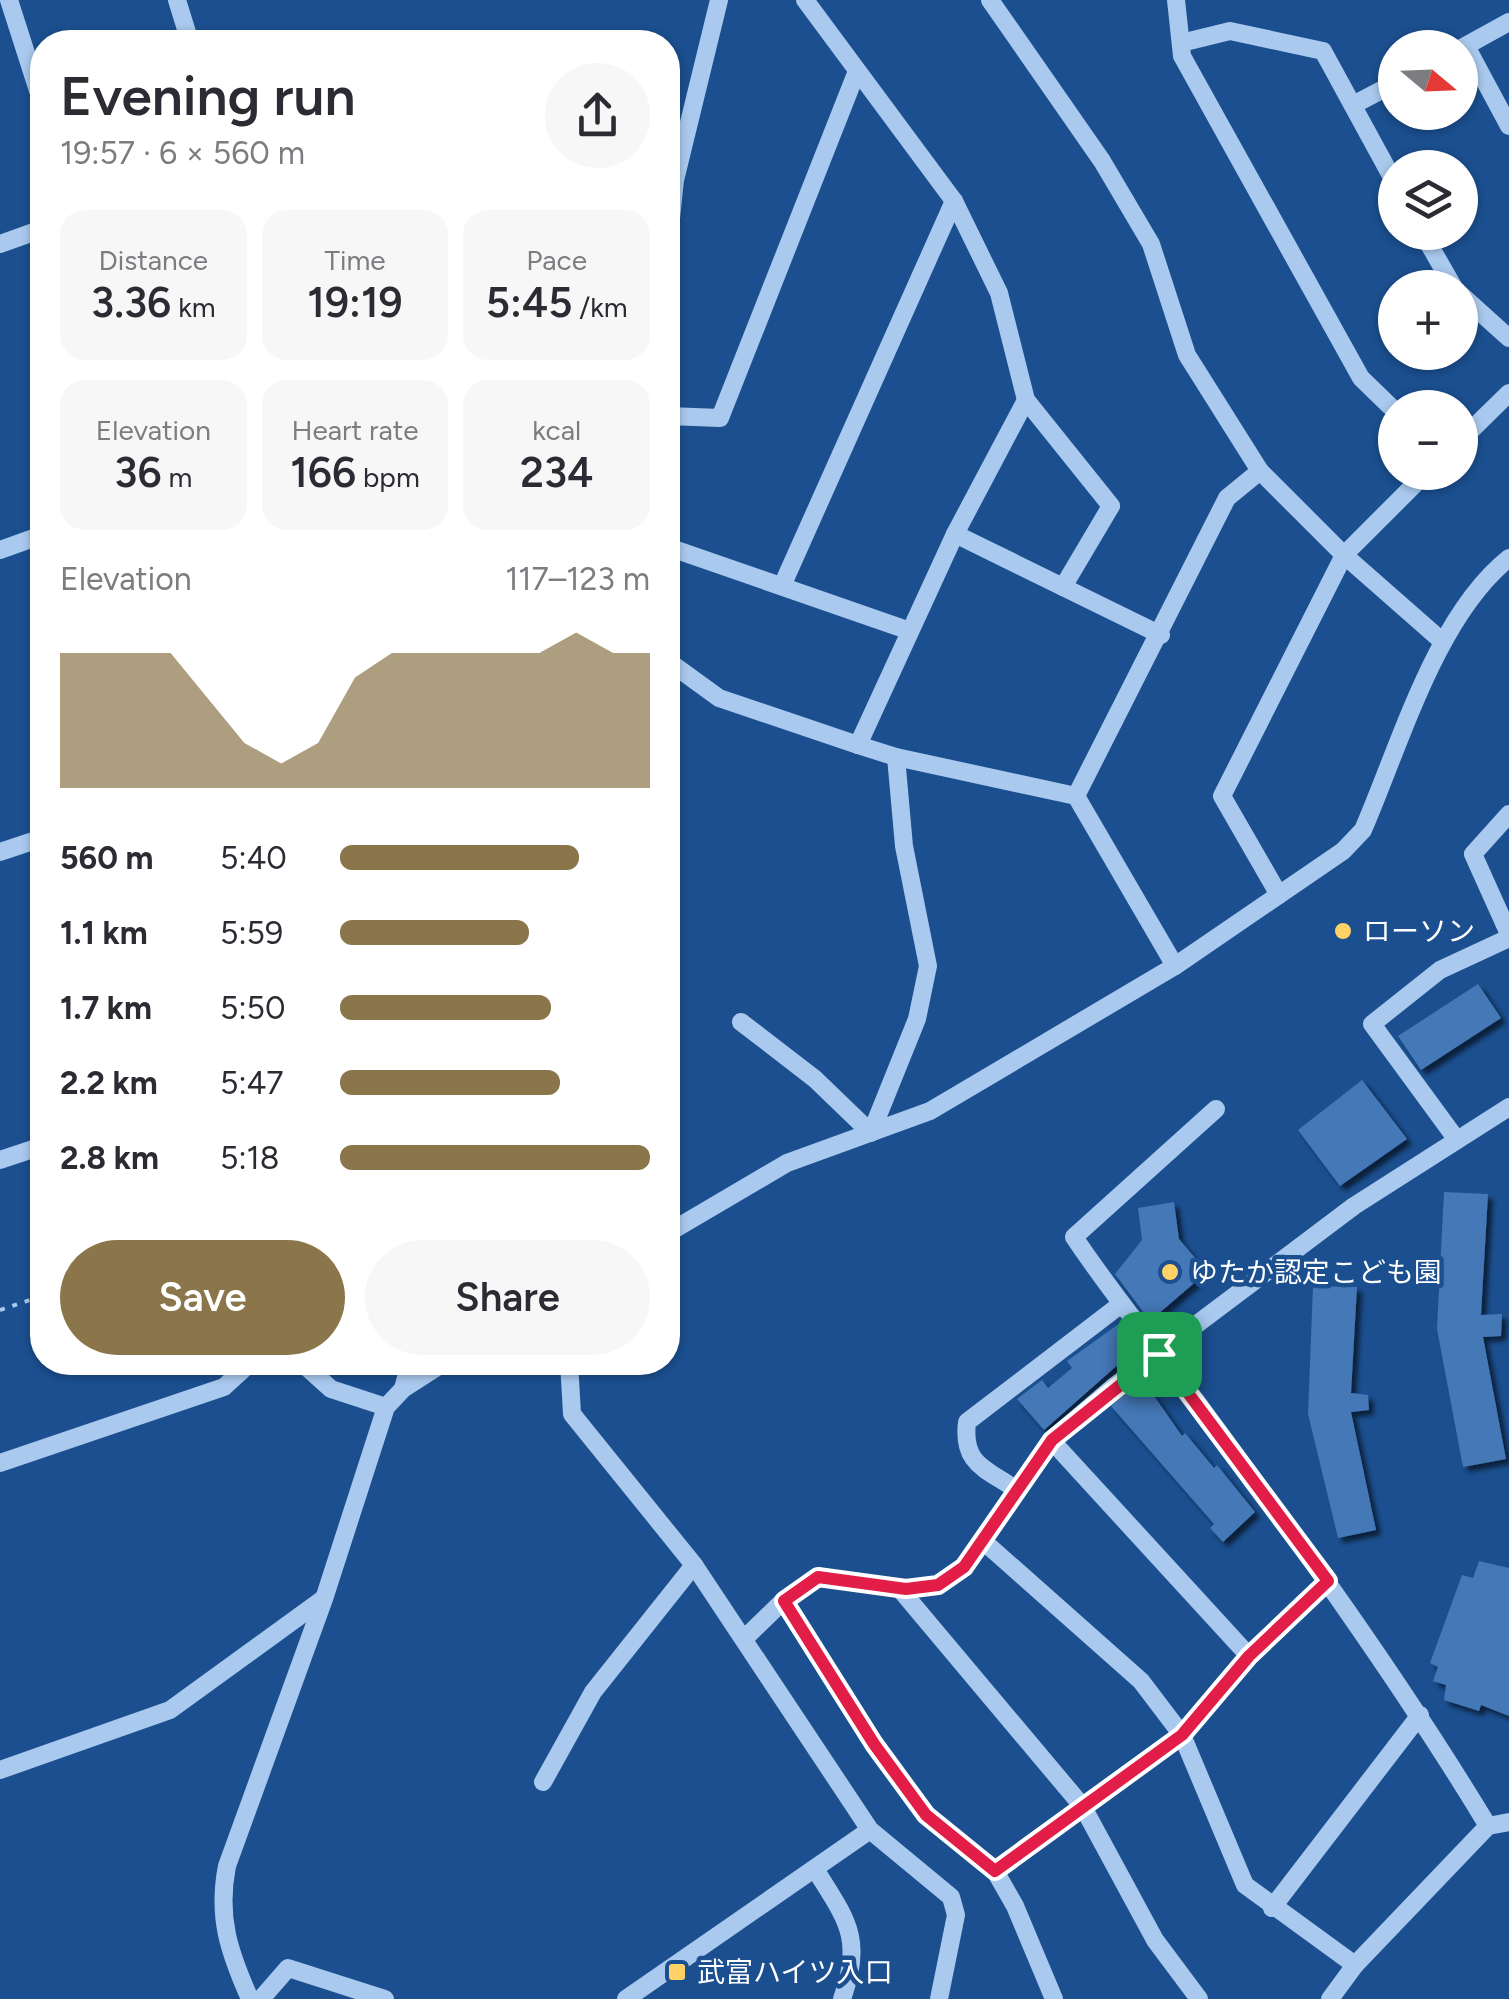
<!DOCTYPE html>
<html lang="en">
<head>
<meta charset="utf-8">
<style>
  :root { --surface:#fff; --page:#f7f7f7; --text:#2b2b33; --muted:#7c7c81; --accent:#8a764a }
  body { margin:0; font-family:Figtree,"Noto Sans JP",sans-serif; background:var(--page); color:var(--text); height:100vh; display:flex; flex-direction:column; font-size:38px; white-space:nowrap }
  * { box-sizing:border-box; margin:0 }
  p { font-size:32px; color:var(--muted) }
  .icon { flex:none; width:55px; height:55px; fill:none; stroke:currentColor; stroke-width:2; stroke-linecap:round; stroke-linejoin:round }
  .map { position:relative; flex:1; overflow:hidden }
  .side { position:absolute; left:30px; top:30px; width:650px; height:1345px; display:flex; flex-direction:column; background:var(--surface); border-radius:40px; box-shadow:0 2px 8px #0004 }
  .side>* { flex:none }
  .needle { width:65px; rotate:109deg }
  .controls { position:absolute; left:1378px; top:30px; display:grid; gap:20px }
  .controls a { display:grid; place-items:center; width:100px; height:100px; border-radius:50%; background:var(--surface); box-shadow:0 2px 8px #0004; font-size:50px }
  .pin { position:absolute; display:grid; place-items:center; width:85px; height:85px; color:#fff; margin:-42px; border-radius:20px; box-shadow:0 5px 15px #0006 }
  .round { display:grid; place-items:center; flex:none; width:105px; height:105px; border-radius:52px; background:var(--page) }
  .headline { display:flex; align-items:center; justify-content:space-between; height:170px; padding:0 30px }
  h1 { font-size:55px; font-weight:600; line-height:75px }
  .stats { display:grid; grid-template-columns:repeat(3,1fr); gap:15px; height:170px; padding:10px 30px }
  .stats div { display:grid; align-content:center; border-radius:25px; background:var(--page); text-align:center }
  .stats b { font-size:42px; font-weight:600 }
  .stats small { font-size:28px; font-weight:400 }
  .stats p { font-size:28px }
  .chart { height:280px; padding:20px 30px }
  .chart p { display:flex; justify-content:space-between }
  .chart svg { width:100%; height:180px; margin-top:10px; fill:var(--accent); opacity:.7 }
  .primary-button { display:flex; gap:20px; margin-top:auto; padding:20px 30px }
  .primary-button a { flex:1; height:115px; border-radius:60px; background:var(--accent); color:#fff; font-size:40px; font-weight:600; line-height:115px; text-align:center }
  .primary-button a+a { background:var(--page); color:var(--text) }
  ul { padding:0 30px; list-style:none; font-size:32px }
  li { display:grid; grid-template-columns:160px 120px 1fr; align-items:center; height:75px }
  li i { height:25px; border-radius:12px; background:var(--accent) }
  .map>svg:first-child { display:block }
  .building { fill:#4478b7; filter:url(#shadow) }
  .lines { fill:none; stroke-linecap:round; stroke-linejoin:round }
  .path { stroke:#a9c9ee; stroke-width:4; stroke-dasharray:5 8; stroke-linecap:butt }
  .minor { stroke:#a9c9ee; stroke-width:18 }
  .route-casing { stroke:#fff; stroke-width:20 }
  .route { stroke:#e11d48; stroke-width:12 }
  .poi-dot { fill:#ffd166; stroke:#1b4f8f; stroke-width:4 }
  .labels { text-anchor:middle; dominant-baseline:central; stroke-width:9; stroke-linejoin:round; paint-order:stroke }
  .poi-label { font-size:28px; fill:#fff; stroke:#1b4f8f; text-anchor:start }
</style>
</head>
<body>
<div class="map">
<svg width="1509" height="1999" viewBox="0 0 1509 1999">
  <defs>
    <filter id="shadow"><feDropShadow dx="5" dy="5" stdDeviation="2.5" flood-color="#0009"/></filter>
  </defs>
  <rect width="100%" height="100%" fill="#1b4f8f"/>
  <g class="building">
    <polygon points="1478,984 1501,1018 1421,1070 1398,1036"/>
    <polygon points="1362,1080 1407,1139 1340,1186 1298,1130"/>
    <polygon points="1444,1192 1488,1194 1481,1315 1502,1314 1501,1336 1483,1337 1506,1459 1463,1467 1437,1329"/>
    <polygon points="1174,1202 1179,1239 1207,1272 1150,1321 1115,1274 1142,1240 1138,1208"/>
    <polygon points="1313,1286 1357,1287 1351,1393 1368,1395 1369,1410 1351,1412 1376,1530 1338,1538 1308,1414"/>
    <polygon points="1120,1323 1138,1347 1044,1430 1017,1399 1042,1380 1048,1388 1072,1368 1067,1361"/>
    <polygon points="1143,1380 1182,1436 1185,1433 1214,1468 1217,1465 1255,1512 1223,1542 1210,1528 1214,1524 1111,1406"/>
    <polygon points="1479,1561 1509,1568 1509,1716 1481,1705 1479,1711 1444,1700 1446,1685 1433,1681 1438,1667 1430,1663 1462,1575 1473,1578"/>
  </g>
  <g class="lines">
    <polyline class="path" points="0,1310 42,1296"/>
    <g class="minor">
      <polyline points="9,0 42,103"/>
      <polyline points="177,0 190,42"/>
      <polyline points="805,0 954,201 999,293 1026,400 1111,506 1063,587"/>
      <polyline points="990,0 1102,161 1151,244 1187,355 1260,471 1344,555 1443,642"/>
      <polyline points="1176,0 1182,56 1361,378 1395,411"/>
      <polyline points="1181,43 1230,31 1323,51 1395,183"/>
      <polyline points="1466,46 1509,126"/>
      <polyline points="1460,49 1509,22"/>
      <polyline points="1353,105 1395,83"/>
      <polyline points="1422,232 1454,288"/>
      <polyline points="0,244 42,229"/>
      <polyline points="668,247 675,180 719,0"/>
      <polyline points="1460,294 1509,338"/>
      <polyline points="668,416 720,418 857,71"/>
      <polyline points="1460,441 1509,393"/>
      <polyline points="955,534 1161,635"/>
      <polyline points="668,547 910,631"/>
      <polyline points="0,550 42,535"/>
      <polyline points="782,586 954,201"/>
      <polyline points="668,661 719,698 858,745 896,757 1076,796 1175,966"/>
      <polyline points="858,745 955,534 1026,400"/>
      <polyline points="1076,796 1227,498 1260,471"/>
      <polyline points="1509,814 1473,854 1509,934"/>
      <polyline points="0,852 42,838"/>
      <polyline points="1279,895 1222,796 1344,555 1427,472"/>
      <polyline points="741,1022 815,1079 871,1133 917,1019 928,966 904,846 896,757"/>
      <path d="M1216 1109 1074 1237C1112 1294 1155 1346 1196 1401 1298 1540 1399 1679 1488 1826"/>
      <polyline points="1457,1140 1372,1024 1440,970 1509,938"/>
      <polyline points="0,1160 42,1146"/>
      <path d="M668 1233 787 1163 930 1111 1175 966 1343 851 1363 830C1400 745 1436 616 1509 558"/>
      <polyline points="301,1362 331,1389 386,1407"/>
      <polyline points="569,1362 572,1414 694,1565 870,1830 951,1897 956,1915 939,1999"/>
      <polyline points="403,1389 410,1362"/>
      <polyline points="1051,1440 1249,1656"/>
      <polyline points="0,1463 224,1387 251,1362"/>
      <path d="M1015 1489C985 1468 962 1464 967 1422L1120 1305"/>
      <polyline points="982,1540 1141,1681 1182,1735 1245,1885 1355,1965"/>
      <polyline points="899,1588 1083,1807 1155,1940 1199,1999"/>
      <polyline points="783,1601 874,1745 926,1815 995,1871 1015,1906 1054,1999"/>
      <polyline points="745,1638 783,1601 818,1577 907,1589 938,1585 964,1567 1051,1440 1112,1388 1354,1206 1509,1107"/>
      <polyline points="0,1770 170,1710 323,1599"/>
      <polyline points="543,1782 593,1692 694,1565"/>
      <path d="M815 1869C846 1919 864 1938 842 1999"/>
      <polyline points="995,1871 1182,1735 1249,1656 1328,1581"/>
      <polyline points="1272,1908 1420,1715"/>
      <path d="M250 1999C229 1952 217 1917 227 1866L324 1599 386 1407 403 1389 445 1362"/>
      <polyline points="261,1999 288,1968 385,1999"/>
      <polyline points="626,1999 870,1830"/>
      <polyline points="1330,1999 1355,1965 1488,1826 1509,1822"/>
    </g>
  </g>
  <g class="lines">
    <g class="route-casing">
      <polygon id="route" points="1159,1354 1328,1581 1249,1656 1182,1735 995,1871 926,1815 874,1744 784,1601 818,1577 906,1589 938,1585 964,1567 1052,1440"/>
    </g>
    <use href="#route" class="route"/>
  </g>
  <g class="poi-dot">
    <circle cx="1343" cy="931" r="10"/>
    <circle cx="1170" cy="1272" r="10"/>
    <rect x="667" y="1962" width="20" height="20" rx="5"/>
  </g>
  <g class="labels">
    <g class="poi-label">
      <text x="1363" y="931">ローソン</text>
      <text x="1190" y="1272">ゆたか認定こども園</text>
      <text x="697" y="1972">武富ハイツ入口</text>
    </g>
  </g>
</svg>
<div class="controls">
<a><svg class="needle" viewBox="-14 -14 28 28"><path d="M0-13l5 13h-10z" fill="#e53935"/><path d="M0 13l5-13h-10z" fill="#7c7c81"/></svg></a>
<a><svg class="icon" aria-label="layers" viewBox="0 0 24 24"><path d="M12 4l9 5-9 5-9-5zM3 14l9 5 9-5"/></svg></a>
<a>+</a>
<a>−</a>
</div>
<div class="pin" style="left:1159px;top:1354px;background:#1e9e55"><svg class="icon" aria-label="arrive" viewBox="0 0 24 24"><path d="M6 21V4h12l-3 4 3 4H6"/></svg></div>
<section class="side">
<div class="headline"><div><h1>Evening run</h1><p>19:57 · 6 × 560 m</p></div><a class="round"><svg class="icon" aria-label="share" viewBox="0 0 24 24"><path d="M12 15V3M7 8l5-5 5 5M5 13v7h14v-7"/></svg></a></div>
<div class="stats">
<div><p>Distance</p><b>3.36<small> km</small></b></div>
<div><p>Time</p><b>19:19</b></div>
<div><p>Pace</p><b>5:45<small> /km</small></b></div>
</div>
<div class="stats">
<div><p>Elevation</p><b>36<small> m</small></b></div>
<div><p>Heart rate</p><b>166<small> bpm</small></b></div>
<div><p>kcal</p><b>234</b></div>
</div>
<div class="chart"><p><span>Elevation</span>117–123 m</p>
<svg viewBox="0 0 160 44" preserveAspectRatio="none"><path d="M0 44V11L10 11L20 11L30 11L40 22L50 33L60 38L70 33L80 17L90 11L100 11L110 11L120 11L130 11L140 6L150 11L160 11V44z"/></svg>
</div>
<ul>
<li><b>560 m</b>5:40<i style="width:77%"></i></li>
<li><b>1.1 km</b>5:59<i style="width:61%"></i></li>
<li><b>1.7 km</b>5:50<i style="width:68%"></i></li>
<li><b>2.2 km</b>5:47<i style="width:71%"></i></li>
<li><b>2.8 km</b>5:18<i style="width:100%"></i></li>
</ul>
<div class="primary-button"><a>Save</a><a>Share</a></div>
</section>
</div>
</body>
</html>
